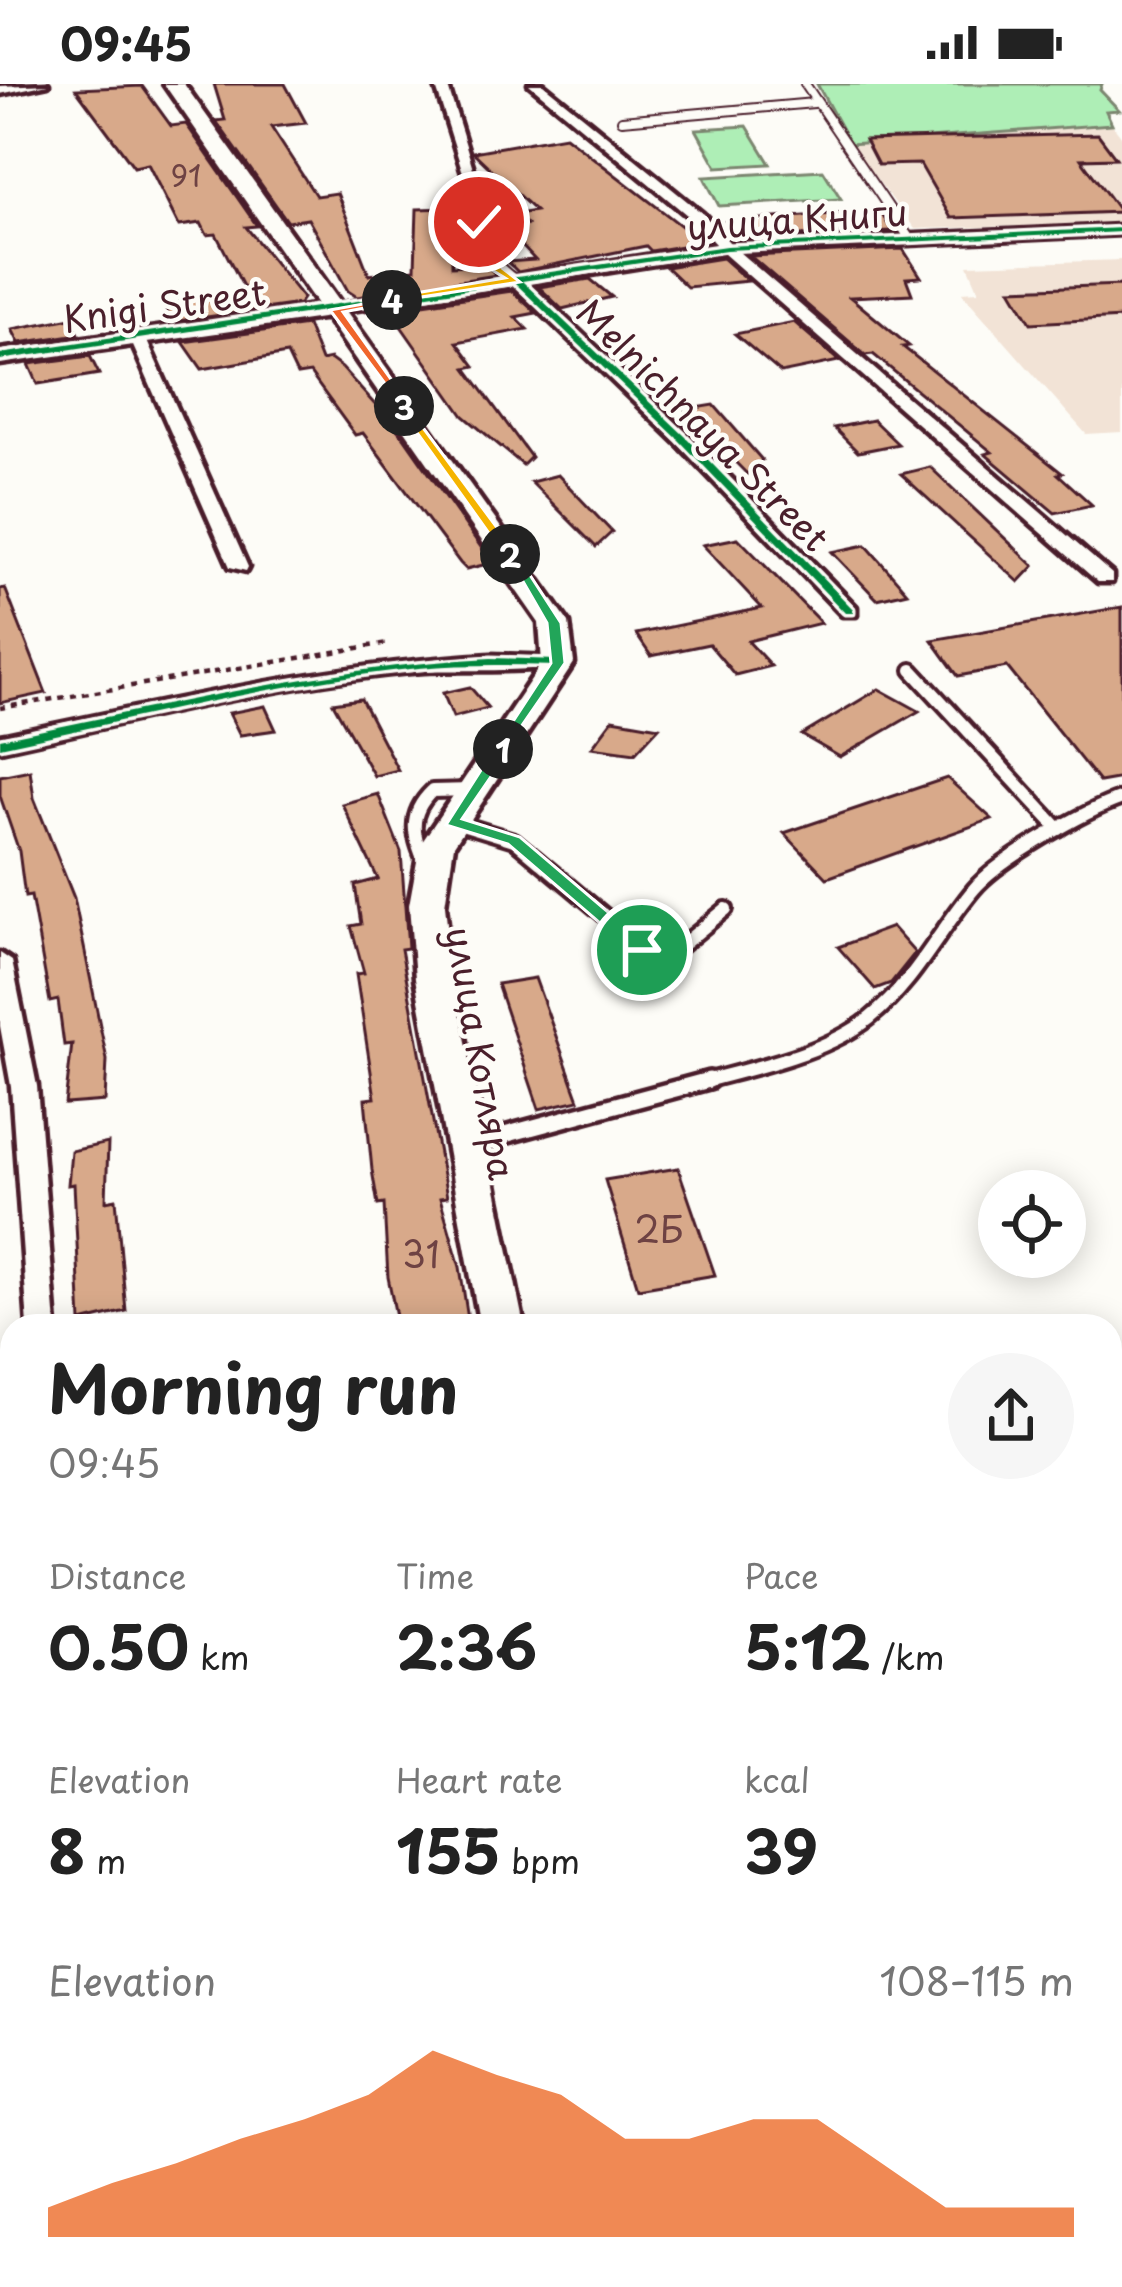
<!DOCTYPE html>
<html lang="en">
<head>
<meta charset="utf-8">
<style>
  :root { --surface:#fff; --page:#f6f6f6; --text:#222; --muted:#767676; --accent:#ea580c }
  body { margin:0; font-family:"Playpen Sans",sans-serif; background:var(--page); color:var(--text); height:100vh; display:flex; flex-direction:column; font-size:45px; white-space:nowrap }
  * { box-sizing:border-box; margin:0 }
  p { font-size:39px; color:var(--muted) }
  .icon { flex:none; width:66px; height:66px; fill:none; stroke:currentColor; stroke-width:2; stroke-linecap:round; stroke-linejoin:round }
  .map { position:relative; flex:1; overflow:hidden }
  .details { position:absolute; left:0px; top:1230px; width:1122px; height:975px; display:flex; flex-direction:column; background:var(--surface); border-radius:36px 36px 0 0; box-shadow:0 6px 30px #0003 }
  .details>* { flex:none }
  .fabs { position:absolute; left:978px; top:1086px; display:grid; gap:24px }
  .fabs a { display:grid; place-items:center; width:108px; height:108px; border-radius:50%; background:var(--surface); box-shadow:0 6px 30px #0003; font-size:60px }
  .pin { position:absolute; display:grid; place-items:center; width:102px; height:102px; color:#fff; margin:-51px; border:6px solid #fff; border-radius:50%; box-shadow:0 3px 12px #0007 }
  .km { position:absolute; width:60px; height:60px; margin:-30px; border-radius:50%; background:#222; color:#fff; font-size:33px; line-height:60px; text-align:center }
  .round { display:grid; place-items:center; flex:none; width:126px; height:126px; border-radius:63px; background:var(--page) }
  .head { display:flex; align-items:center; justify-content:space-between; height:204px; padding:0 48px }
  h1 { font-size:66px; font-weight:700; line-height:90px }
  .metrics { display:grid; grid-template-columns:repeat(3,1fr); gap:18px; height:204px; padding:12px 48px }
  .metrics div { display:grid; align-content:center }
  .metrics b { font-size:60px; font-weight:700 }
  .metrics small { font-size:33px; font-weight:400 }
  .metrics p { font-size:33px }
  .chart { height:336px; padding:24px 48px }
  .chart p { display:flex; justify-content:space-between }
  .chart svg { width:100%; height:216px; margin-top:12px; fill:var(--accent); opacity:.7 }
  .status { display:flex; justify-content:space-between; align-items:center; height:84px; padding:0 60px; background:var(--surface); direction:ltr }
  .status svg { height:33px; fill:currentColor }
  .map>svg:first-child { display:block }
  .built { fill:#f2e3d6 }
  .green { fill:#aeeeb6; stroke:#7c8670; stroke-width:3 }
  .building { fill:#d8a98a; stroke:#4a1f2b; stroke-width:3 }
  .lines { fill:none; stroke-linecap:round; stroke-linejoin:round }
  .lane-far2-casing { stroke:#4a1f2b; stroke-width:12 }
  .lane-far1-casing { stroke:#4a1f2b; stroke-width:20 }
  .lane-casing { stroke:#4a1f2b; stroke-width:24 }
  .street-casing { stroke:#4a1f2b; stroke-width:9 }
  .secondary-casing { stroke:#4a1f2b; stroke-width:9 }
  .primary-casing { stroke:#4a1f2b; stroke-width:9 }
  .path { stroke:#4a1f2b; stroke-width:4.5; stroke-dasharray:6 6; stroke-linecap:butt }
  .lane-far2 { stroke:#fdfcf7; stroke-width:8 }
  .lane-far1 { stroke:#fdfcf7; stroke-width:12 }
  .lane { stroke:#fdfcf7; stroke-width:15 }
  .street { fill:#fdfcf7; fill-rule:evenodd }
  .secondary { fill:#fdfcf7; fill-rule:evenodd }
  .primary { fill:#fdfcf7; fill-rule:evenodd }
  .cycleway-casing { stroke:#fdfcf7; stroke-width:7 }
  .cycleway { fill:#00873e; fill-rule:evenodd }
  .split-1 { fill:#22a559; stroke:#fff; stroke-width:3 }
  .split-2 { fill:#22a559; stroke:#fff; stroke-width:3 }
  .split-3 { fill:#f5b400; stroke:#fff; stroke-width:3 }
  .split-4 { fill:#f0652b; stroke:#fff; stroke-width:3 }
  .split-5 { fill:#f5b400; stroke:#fff; stroke-width:3 }
  .labels { text-anchor:middle; dominant-baseline:central; stroke-width:9; stroke-linejoin:round; paint-order:stroke }
  .far-number-label { font-size:30px; fill:#6e4243 }
  .far-street-label { font-size:36px; fill:#4a1f2b; stroke:#fdfcf7 }
  .number-label { font-size:36px; fill:#6e4243 }
</style>
</head>
<body>
<div class="status"><b>09:45</b><svg viewBox="0 0 49 12"><path d="M0 12V9h3v3zM5 12V6h3v6zM10 12V3h3v9zM15 12V0h3v12zM26 1h20v11H26zM47 4h2v5h-2z"/></svg></div>
<div class="map">
<svg width="1122" height="2203" viewBox="0 0 1122 2203">
  <rect width="100%" height="100%" fill="#fdfcf7"/>
  <filter id="ink" filterUnits="userSpaceOnUse"><feTurbulence type="fractalNoise" baseFrequency=".00833" numOctaves="2"/><feDisplacementMap in="SourceGraphic" scale="24" xChannelSelector="R" yChannelSelector="G"/><feConvolveMatrix kernelMatrix="1 2 1 2 8 2 1 2 1" color-interpolation-filters="sRGB"/></filter>
  <g filter="url(#ink)">
    <g class="built">
      <polygon points="1112,40 1122,53 1122,139 915,145 850,60"/>
      <polygon points="1122,176 1122,348 1086,350 961,208 979,207 968,181"/>
    </g>
    <g class="green">
      <polygon points="817,0 1102,0 1100,6 1119,26 1106,27 1112,40 850,60"/>
      <polygon points="747,42 770,80 717,83 696,45"/>
      <polygon points="823,86 841,115 719,122 704,93"/>
    </g>
    <g class="building">
      <polygon points="214,0 285,0 306,39 271,43 316,112 337,109 369,191 415,185 417,125 451,124 452,182 486,180 496,191 378,210 374,204 376,210 357,213 348,207 308,135 288,138 216,37 225,36"/>
      <polygon points="142,2 171,42 186,40 257,142 246,143 303,214 299,220 171,238 164,220 246,208 216,150 207,151 201,139 179,142 148,80 134,83 76,5"/>
      <polygon points="1098,50 1116,74 1081,75 1120,128 951,134 920,80 878,81 865,56"/>
      <polygon points="565,52 684,144 693,142 707,158 651,167 646,162 518,188 513,183 507,178 535,176 507,146 519,135 528,142 517,130 535,127 473,68"/>
      <polygon points="880,127 892,147 732,154 717,138"/>
      <polygon points="903,165 921,193 906,194 912,210 850,213 909,262 903,263 1062,389 1058,390 1092,421 1055,429 985,370 992,368 873,270 865,271 750,172"/>
      <polygon points="722,174 748,197 687,203 666,183"/>
      <polygon points="590,195 612,213 562,225 539,203"/>
      <polygon points="1122,201 1122,234 1031,239 1011,205"/>
      <polygon points="512,207 536,229 515,233 527,245 457,258 475,282 466,284 531,373 523,381 464,332 389,225"/>
      <polygon points="72,234 79,250 19,259 12,245"/>
      <polygon points="794,238 839,277 781,289 735,250"/>
      <polygon points="307,241 321,277 330,275 342,284 403,352 492,479 466,485 460,479 363,349 355,351 310,289 297,291 287,270 202,285 183,258"/>
      <polygon points="90,272 99,290 38,300 29,280"/>
      <polygon points="714,321 762,376 747,390 684,326"/>
      <polygon points="873,336 898,360 858,368 834,344"/>
      <polygon points="930,383 1034,482 1019,498 901,390"/>
      <polygon points="558,391 612,448 596,463 531,398"/>
      <polygon points="738,454 821,539 748,557 771,582 735,591 709,560 651,572 636,550 762,524 703,461"/>
      <polygon points="866,461 907,508 877,515 832,468"/>
      <polygon points="5,504 46,609 0,619 0,505"/>
      <polygon points="1122,523 1122,694 1099,698 1007,583 958,592 932,556"/>
      <polygon points="470,603 488,624 453,633 443,609"/>
      <polygon points="879,605 919,627 840,673 802,651"/>
      <polygon points="361,615 398,686 374,692 333,619"/>
      <polygon points="265,622 276,646 240,651 229,629"/>
      <polygon points="613,635 659,643 635,669 592,663"/>
      <polygon points="30,686 34,714 74,814 107,976 105,1017 65,1020 72,960 64,961 58,916 50,918 31,812 25,813 19,767 0,712 0,692"/>
      <polygon points="947,694 992,735 827,794 784,749"/>
      <polygon points="378,710 401,768 408,864 401,865 447,1113 440,1114 460,1183 469,1242 398,1242 388,1193 384,1120 378,1121 372,1086 365,1015 375,1014 356,890 364,889 351,842 361,840 355,801 378,795 342,720"/>
      <polygon points="892,843 915,869 891,899 875,905 838,863"/>
      <polygon points="535,894 579,1016 539,1025 497,900"/>
      <polygon points="108,1059 106,1117 116,1115 126,1227 81,1238 74,1100 68,1101 71,1067"/>
      <polygon points="678,1084 715,1191 638,1204 605,1096"/>
    </g>
    <g class="lines">
      <g class="lane-far2-casing">
        <g id="lane-far2">
          <polyline points="805,0 910,155"/>
          <polyline points="622,36 814,19"/>
          <path d="M483 130C477 159 492 180 516 196"/>
        </g>
      </g>
      <g class="lane-far1-casing">
        <g id="lane-far1">
          <polyline points="912,586 1059,745"/>
          <polyline points="452,737 514,756 647,867 681,862 726,825"/>
          <path d="M426 781C413 752 407 731 432 707L472 706"/>
          <path d="M698 999C752 984 825 970 870 934 915 898 938 848 974 805 998 776 1085 727 1122 714"/>
        </g>
      </g>
      <g class="lane-casing">
        <polyline id="lane" points="471,1060 709,996"/>
      </g>
      <g class="street-casing">
        <g id="street">
          <polygon points="48,0 0,10 0,2"/>
          <polygon points="435,0 447,0 488,133 476,130"/>
          <polygon points="529,0 543,0 703,130 730,159 1122,142 1122,150 739,168 1112,490 1112,498 1098,498 723,169 529,200 688,350 856,523 856,531 842,531 676,358 514,202 330,229 330,223 335,221 716,161 693,136"/>
          <polygon points="132,252 146,255 248,483 246,487 230,483 130,255"/>
          <path d="M491 571 558 573 568 579C555 589 450 585 424 587 281 598 140 636 0 666V652C163 619 324 580 491 571Z"/>
          <polygon points="0,869 12,877 37,1002 56,1242 28,1242 11,1002 0,942"/>
          <rect x="65" y="2193" width="42" height="10"/>
          <polygon points="641,2193 683,2193 685,2203 643,2203"/>
        </g>
      </g>
      <g class="secondary-casing">
        <g id="secondary">
          <polygon points="335,219 346,226 343,231 0,280 0,266"/>
          <polygon points="12,1748 12,1800 0,1803 0,1751"/>
        </g>
      </g>
      <g class="primary-casing">
        <g id="primary">
          <polygon points="164,0 184,0 569,539 574,579 454,761 445,821 453,894 524,1242 480,1242 415,894 409,821 420,761 542,579 539,539"/>
          <polygon points="1122,1607 1122,1659 1110,1660 1110,1608"/>
        </g>
      </g>
      <polyline class="path" points="0,624 388,559"/>
      <use href="#lane-far2" class="lane-far2"/>
      <use href="#lane-far1" class="lane-far1"/>
      <use href="#lane" class="lane"/>
      <use href="#street" class="street"/>
      <use href="#secondary" class="secondary"/>
      <use href="#primary" class="primary"/>
      <g class="cycleway-casing">
        <g id="cycleway">
          <polygon points="1122,144 1122,148 726,166 522,197 685,352 853,525 853,529 845,529 679,356 514,198 0,276 0,270 726,162"/>
          <path d="M491 574 558 576 564 579 558 582C512 581 465 580 419 584 278 598 139 634 0 663V655C164 622 323 583 491 574Z"/>
        </g>
      </g>
      <use href="#cycleway" class="cycleway"/>
    </g>
  </g>
  <polygon class="split-1" points="497,661 510,665 462,735 520,753 648,862 648,870 636,870 508,760 446,741"/>
  <polygon class="split-2" points="506,468 515,468 561,539 565,579 503,669 495,665 551,579 547,539"/>
  <polygon class="split-3" points="404,318 515,468 515,473 506,473 398,322"/>
  <polygon class="split-4" points="396,214 396,218 343,228 410,322 404,325 330,226"/>
  <polygon class="split-5" points="475,136 484,138 502,184 520,198 388,218 392,213 505,194 492,186"/>
  <g class="labels">
    <g class="far-number-label">
      <text x="186" y="90">91</text>
    </g>
    <g class="far-street-label">
      <text transform="translate(797 134) rotate(-4)">улица Книги</text>
      <text transform="translate(164 220) rotate(-8)">Knigi Street</text>
      <text transform="translate(704 340) rotate(45)">Melnichnaya Street</text>
      <text transform="translate(482 969) rotate(80)">улица Котляра</text>
    </g>
    <g class="number-label">
      <text x="659" y="1144">2Б</text>
      <text x="421" y="1169">31</text>
    </g>
  </g>
</svg>
<div class="fabs">
<a><svg class="icon" aria-label="locate" viewBox="0 0 24 24"><circle cx="12" cy="12" r="6"/><path d="M12 2v4M12 18v4M2 12h4M18 12h4"/></svg></a>
</div>
<div class="pin" style="left:642px;top:866px;background:#1e9e55"><svg class="icon" aria-label="arrive" viewBox="0 0 24 24"><path d="M6 21V4h12l-3 4 3 4H6"/></svg></div>
<div class="pin" style="left:479px;top:138px;background:#d93025"><svg class="icon" aria-label="check" viewBox="0 0 24 24"><path d="M5 12l5 5 9-10"/></svg></div>
<b class="km" style="left:503px;top:665px">1</b>
<b class="km" style="left:510px;top:470px">2</b>
<b class="km" style="left:404px;top:322px">3</b>
<b class="km" style="left:392px;top:216px">4</b>
<section class="details">
<div class="head"><div><h1>Morning run</h1><p>09:45</p></div><a class="round"><svg class="icon" aria-label="share" viewBox="0 0 24 24"><path d="M12 15V3M7 8l5-5 5 5M5 13v7h14v-7"/></svg></a></div>
<div class="metrics">
<div><p>Distance</p><b>0.50<small> km</small></b></div>
<div><p>Time</p><b>2:36</b></div>
<div><p>Pace</p><b>5:12<small> /km</small></b></div>
</div>
<div class="metrics">
<div><p>Elevation</p><b>8<small> m</small></b></div>
<div><p>Heart rate</p><b>155<small> bpm</small></b></div>
<div><p>kcal</p><b>39</b></div>
</div>
<div class="chart"><p><span>Elevation</span>108–115 m</p>
<svg viewBox="0 0 160 44" preserveAspectRatio="none"><path d="M0 44V38L10 33L20 29L30 24L40 20L50 15L60 6L70 11L80 15L90 24L100 24L110 20L120 20L130 29L140 38L150 38L160 38V44z"/></svg>
</div>
</section>
</div>
</body>
</html>
